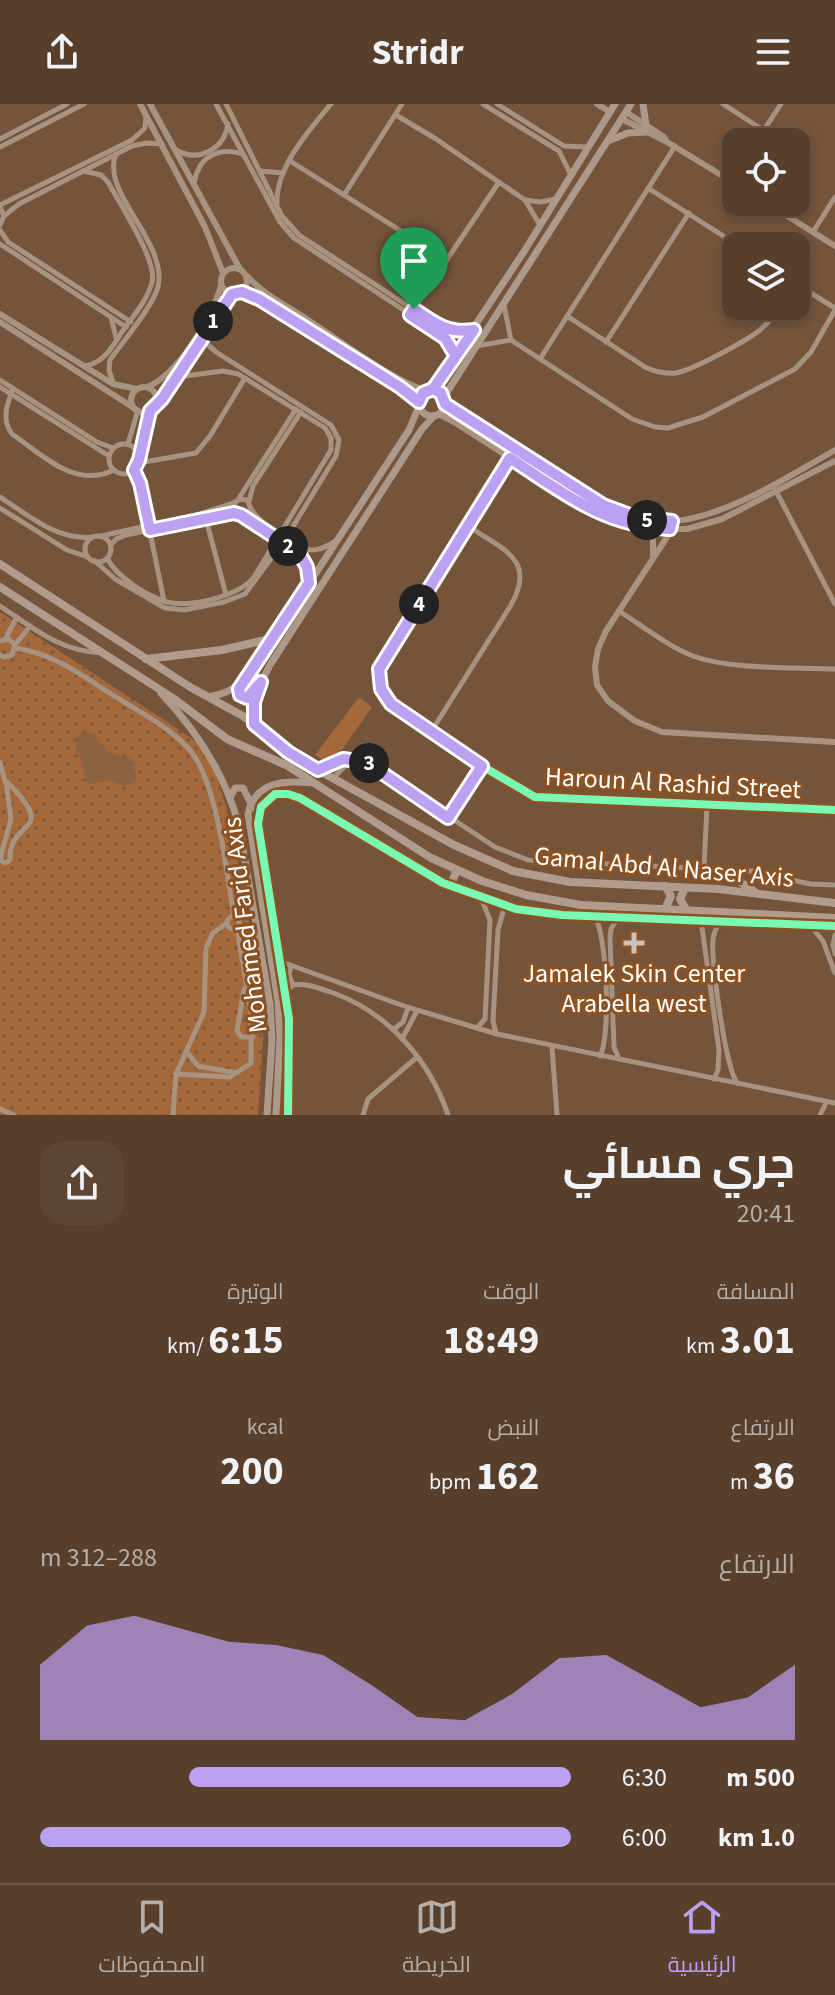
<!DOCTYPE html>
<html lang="ar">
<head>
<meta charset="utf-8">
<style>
  :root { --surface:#573f2c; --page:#5d4634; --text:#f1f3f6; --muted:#b6afa9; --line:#6d5848; --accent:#bca0f2 }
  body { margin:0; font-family:"Source Sans 3",Cairo,sans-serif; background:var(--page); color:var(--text); direction:rtl; height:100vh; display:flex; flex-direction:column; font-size:30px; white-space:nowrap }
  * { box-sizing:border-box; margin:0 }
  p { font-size:26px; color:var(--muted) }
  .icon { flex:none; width:44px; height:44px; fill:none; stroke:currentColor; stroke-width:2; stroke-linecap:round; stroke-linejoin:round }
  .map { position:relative; height:1011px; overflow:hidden; direction:ltr }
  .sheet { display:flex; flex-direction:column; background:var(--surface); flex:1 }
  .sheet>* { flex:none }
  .controls { position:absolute; left:722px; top:24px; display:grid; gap:16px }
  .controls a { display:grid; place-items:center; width:88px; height:88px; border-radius:16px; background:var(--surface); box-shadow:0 4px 12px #0003,0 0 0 2px var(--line); font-size:40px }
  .pin { position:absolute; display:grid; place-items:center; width:68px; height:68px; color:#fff; margin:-82px -34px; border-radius:50% 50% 50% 0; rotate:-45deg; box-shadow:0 0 8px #0007 }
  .pin .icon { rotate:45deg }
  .km { position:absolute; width:40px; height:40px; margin:-20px; border-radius:50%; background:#222; color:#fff; font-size:22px; line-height:40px; text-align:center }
  .round { display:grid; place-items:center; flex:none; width:84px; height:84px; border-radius:24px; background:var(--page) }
  .summary { display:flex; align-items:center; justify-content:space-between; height:136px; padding:0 40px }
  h1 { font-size:44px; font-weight:700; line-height:60px }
  .metrics { display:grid; grid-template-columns:repeat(3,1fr); gap:12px; height:136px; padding:8px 40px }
  .metrics div { display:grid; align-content:center }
  .metrics b { font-size:40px; font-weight:700 }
  .metrics small { font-size:22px; font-weight:400 }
  .metrics p { font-size:22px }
  .chart { height:224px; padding:16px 40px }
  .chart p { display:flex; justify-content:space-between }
  .chart svg { width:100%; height:144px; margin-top:8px; fill:var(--accent); opacity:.7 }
  ul { padding:0 40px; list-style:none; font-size:26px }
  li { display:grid; grid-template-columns:128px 96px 1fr; align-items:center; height:60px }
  li i { height:20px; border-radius:10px; background:var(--accent) }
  header { display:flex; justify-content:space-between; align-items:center; height:104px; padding:0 40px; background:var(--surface); font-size:36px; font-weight:700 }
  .tab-bar { display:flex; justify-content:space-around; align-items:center; height:112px; border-top:2px solid var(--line); background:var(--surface); font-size:22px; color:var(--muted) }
  .tab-bar a { display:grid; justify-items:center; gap:4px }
  .tab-bar .selected { color:var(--accent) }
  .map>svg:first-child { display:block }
  .grass { fill:url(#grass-dots) }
  .green { fill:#a4683a }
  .water { fill:#8c6342 }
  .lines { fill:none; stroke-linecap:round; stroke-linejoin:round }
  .minor { stroke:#a89381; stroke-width:5 }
  .tertiary { stroke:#a89381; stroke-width:6 }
  .secondary { stroke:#ad9989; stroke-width:7 }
  .primary { stroke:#b09b8c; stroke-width:8 }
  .cycleway-casing { stroke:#8c5222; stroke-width:13 }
  .cycleway { stroke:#7af9b4; stroke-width:8 }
  .route-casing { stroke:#fff; stroke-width:16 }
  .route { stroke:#bca0f2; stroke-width:10 }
  .poi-dot { fill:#cec3ba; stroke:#8c5222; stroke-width:3 }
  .labels { text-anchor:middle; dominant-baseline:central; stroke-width:6; stroke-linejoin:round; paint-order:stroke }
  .street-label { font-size:26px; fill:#fff; stroke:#8c5222 }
  .poi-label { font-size:26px; fill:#fff; stroke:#8c5222 }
</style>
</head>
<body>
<header><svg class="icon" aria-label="menu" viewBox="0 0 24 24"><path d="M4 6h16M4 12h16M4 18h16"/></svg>Stridr<svg class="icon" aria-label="share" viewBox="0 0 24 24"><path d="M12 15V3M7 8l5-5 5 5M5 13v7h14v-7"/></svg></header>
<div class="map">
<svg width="835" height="1011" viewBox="0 0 835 1011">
  <defs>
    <pattern id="grass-dots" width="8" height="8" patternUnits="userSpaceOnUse" patternTransform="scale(2)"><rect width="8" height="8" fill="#a4683a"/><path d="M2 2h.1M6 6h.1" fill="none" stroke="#785a43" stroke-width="1.8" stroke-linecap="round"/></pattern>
  </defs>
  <rect width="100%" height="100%" fill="#74543a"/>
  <polygon class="grass" points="0,508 190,633 202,644 213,662 227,705 241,772 263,903 264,921 258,1011 0,1011"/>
  <polygon class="green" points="359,593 372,603 342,646 323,656 315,651"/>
  <polygon class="water" points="86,629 94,630 108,648 131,655 137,672 134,678 124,682 111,676 90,680 86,676 82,656 75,646 79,631"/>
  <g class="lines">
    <g class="minor">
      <polyline points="216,0 280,118 294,134 440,230 449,239 456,252"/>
      <polyline points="226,0 282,112 299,131 439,222 451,227 473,226"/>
      <polyline points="483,0 559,47 571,71"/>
      <polyline points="497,0 564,42 587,43"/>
      <polyline points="723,0 763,26"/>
      <polyline points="396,11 436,35 525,96 540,121"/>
      <polyline points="0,35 67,0"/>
      <polyline points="756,38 781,0"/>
      <polyline points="0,43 84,0"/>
      <path d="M176 46C199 59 224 45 228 20"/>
      <polyline points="290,57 447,156"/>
      <path d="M83 67 101 71 108 78C119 99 158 157 152 178 148 195 134 211 124 225 112 242 106 258 85 262"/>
      <polyline points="260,67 283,69"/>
      <polyline points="732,77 736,70"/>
      <path d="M194 81C197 54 217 42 243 50"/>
      <polyline points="648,84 739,142"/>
      <polyline points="344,91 402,0"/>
      <polyline points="526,96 540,98 556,95"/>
      <path d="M277 99C276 63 309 26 331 0"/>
      <polyline points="0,101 132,36 145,24 146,13"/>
      <polyline points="0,103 4,112 0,121"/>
      <polyline points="4,112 19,100 132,42 146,39 162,40"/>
      <polyline points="0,126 8,138 131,218"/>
      <polyline points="813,128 835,93"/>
      <polyline points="0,140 126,223"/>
      <polyline points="796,180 835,204"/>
      <polyline points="504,201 511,236"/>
      <polyline points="413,206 499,78"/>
      <path d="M567 212 645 263C655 268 665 270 676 269 693 266 746 237 760 226 768 219 775 211 780 202"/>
      <polyline points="111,213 116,234"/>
      <polyline points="511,236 632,315 655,323 668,324 703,313 795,265 811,248 835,206"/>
      <polyline points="606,238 689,109"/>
      <polyline points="476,242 511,236"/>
      <polyline points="540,255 675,42"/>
      <polyline points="0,276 97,338 113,344"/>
      <path d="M113 279 109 266 110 256C122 239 153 202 158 183 168 137 100 89 116 50"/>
      <polyline points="0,283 109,352"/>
      <path d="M13 285C7 300 1 316 12 330 44 352 75 385 114 366"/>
      <circle cx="124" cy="355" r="15"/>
      <polyline points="128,340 138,306"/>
      <polyline points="139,349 150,307"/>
      <polyline points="510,354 486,396 381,559 378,570 380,580 383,590 391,600 482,662 535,693 835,706"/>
      <polyline points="138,359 196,349 210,332 245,274"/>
      <polyline points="134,366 140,379 164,497"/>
      <polyline points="775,385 835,500"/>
      <path d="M0 393C28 411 57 437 92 433"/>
      <polyline points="239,394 296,305"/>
      <polyline points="249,398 253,382 301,308"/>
      <polyline points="0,404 67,446 88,453"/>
      <path d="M251 405C259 418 295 445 311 446 320 447 328 441 336 437"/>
      <polyline points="242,412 299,449 307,463 309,479"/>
      <polyline points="206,415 226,491"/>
      <polyline points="101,432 196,411 234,399"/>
      <circle cx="98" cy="445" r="13"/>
      <polyline points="111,441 116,435 126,431 225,410 244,411 251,405 247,396 240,395 235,398 234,405 238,410"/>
      <path d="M107 454C117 473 146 492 167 498 191 504 239 492 254 473L331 346V334L325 324 238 270 223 267 177 273"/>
      <polyline points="95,457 115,475 165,504 184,506 224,498 245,490 286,434 336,352 339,336 331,321 216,248 208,241 204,232"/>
      <path d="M0 502C33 524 61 548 102 549"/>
      <path d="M619 507C641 521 669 543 693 552 731 566 794 563 835 565"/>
      <polyline points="5,535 17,513"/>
      <polyline points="0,537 9,535 15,541"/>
      <path d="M15 544C51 549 77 568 108 588 134 605 167 621 188 644 218 677 226 768 234 813"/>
      <polyline points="0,551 4,553 12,551 15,541 30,522"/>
      <path d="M431 628 511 501C537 455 502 445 468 422"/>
      <polyline points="0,658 5,678"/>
      <polyline points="318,666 343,655 366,658 495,743 528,756 752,767 810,780 835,781"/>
      <polyline points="333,674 351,656"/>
      <path d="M6 677C61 732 9 712 10 756L5 759 1 756V751L11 715Z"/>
      <polyline points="448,714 482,662"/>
      <polyline points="704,764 707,702"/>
      <circle cx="233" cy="819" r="6"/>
      <path d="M595 813C607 831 611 933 600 952"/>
      <polyline points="618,814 611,825 610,834 614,943 619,955"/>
      <polyline points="701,816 719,946 718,966 714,975"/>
      <path d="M720 817C717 822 714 829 713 835 711 857 725 961 737 979"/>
      <polyline points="810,821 823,837 835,869"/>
      <polyline points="835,831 833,841 835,850"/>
      <polyline points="279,857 407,903 497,930 835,999"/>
      <polyline points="291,862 289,871 293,881"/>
      <polyline points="244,885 237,927 241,933 253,933"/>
      <path d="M283 890 293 881C309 879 321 885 336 890 389 910 430 957 448 1011"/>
      <polyline points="477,924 485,915 490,816 481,794"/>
      <polyline points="394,925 403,918 408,904"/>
      <polyline points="496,930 493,917 498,826 505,801"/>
      <polyline points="402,935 417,907"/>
      <polyline points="552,943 557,1011"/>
      <polyline points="187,948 198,962 237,969"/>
      <polyline points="176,970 230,973 251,959 251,908 237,824"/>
      <polyline points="0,1005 14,1011"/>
      <polyline points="173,1011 176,970 204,908 206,844 213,829 227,819"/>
      <polyline points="363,1011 368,995 416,954"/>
      <polyline points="820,1011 826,999"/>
    </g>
    <g class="tertiary">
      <polyline points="140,0 205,123 223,169"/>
      <polyline points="150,0 240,165"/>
      <polyline points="597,0 610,8"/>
      <polyline points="626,8 664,33 667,38"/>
      <polyline points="622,15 667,38 736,80"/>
      <polyline points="765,98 835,142"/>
      <circle cx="234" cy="177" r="13"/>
      <path d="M247 172C264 191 288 202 308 216 344 239 386 272 426 287"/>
      <polyline points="242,188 259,195 400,283 419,298"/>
      <polyline points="0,210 113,280 137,285"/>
      <polyline points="0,218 134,304"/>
      <path d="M147 283C178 271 213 212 221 181"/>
      <circle cx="144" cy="296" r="13"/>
      <polyline points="156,300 232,190"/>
      <path d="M445 300C474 319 503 337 532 356 575 383 620 422 675 417 728 412 789 372 835 346"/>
      <polyline points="438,310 454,318 599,411 652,425 687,425 722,415 835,357"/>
      <polyline points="672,417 667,433 606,527 598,545 595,563 597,581 608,597 635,617 662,628 835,638"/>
      <polyline points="653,422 653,451"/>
      <polyline points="288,1011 289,915 258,720 261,703 275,690 288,690 300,694 443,779 516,805 562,811 835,822"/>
    </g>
    <g class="secondary">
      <polyline points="643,0 646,21"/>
      <polyline points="608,37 628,29 646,28"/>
      <polyline points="433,285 525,146 615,0"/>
      <circle cx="432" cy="299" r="13"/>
      <polyline points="444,293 631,0"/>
      <polyline points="240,581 239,589 243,593 249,593 254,585"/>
      <path d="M161 589C198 628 225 670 239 722L270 900 272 936 267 1011"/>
      <path d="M209 593C238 587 244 578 260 555L409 326 419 302"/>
      <polyline points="254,620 256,588 270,561 422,325 434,312"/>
      <polyline points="231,692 235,684 243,684 251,700 259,709"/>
      <path d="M276 1011 280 934 278 897 248 710C255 677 285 676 313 679"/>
    </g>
    <g class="primary">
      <polyline points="0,460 190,583 243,612 307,660 454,741 513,767 570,778 718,785 835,799"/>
      <polyline points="0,483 173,594 227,635 286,661 431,754 482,777 526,791 581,801 835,814"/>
      <polyline points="146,555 222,546 274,534"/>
      <polyline points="723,766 755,788"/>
      <polyline points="450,782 457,766"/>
      <polyline points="685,784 680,795 686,805"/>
      <polyline points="665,805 671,792 665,782"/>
    </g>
    <g class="cycleway-casing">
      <g id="cycleway">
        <polyline points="510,354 486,396 381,559 378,570 380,580 383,590 391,600 482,662 535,693 835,706"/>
        <polyline points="288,1011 289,915 258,720 261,703 275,690 288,690 300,694 443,779 516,805 562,811 835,822"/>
      </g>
    </g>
    <use href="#cycleway" class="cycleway"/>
  </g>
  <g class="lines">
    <g class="route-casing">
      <path id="route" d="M414 205 410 211 445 234 456 252 433 285 423 289 419 298 400 283 259 195 242 188 232 190 162 295 150 307 139 356 134 366 140 379 150 426 234 409 241 411 299 449 307 463 309 479 239 585 240 591 247 594 261 578 254 598V620L288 648 318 666 343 655 366 658 448 714 482 662 391 600 381 585 379 565 510 354C563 389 605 423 670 425L672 417 635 413 603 401 445 300 441 289 433 285 474 226C448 230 434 219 414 205"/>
    </g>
    <use href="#route" class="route"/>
  </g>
  <path class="poi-dot" d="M630 827h8v8h8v8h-8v8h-8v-8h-8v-8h8z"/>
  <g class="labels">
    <g class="street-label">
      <text transform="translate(673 679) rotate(3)">Haroun Al Rashid Street</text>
      <text transform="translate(664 763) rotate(5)">Gamal Abd Al Naser Axis</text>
      <text transform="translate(245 821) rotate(-97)">Mohamed Farid Axis</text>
    </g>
    <g class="poi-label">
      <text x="634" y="869">Jamalek Skin Center<tspan x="634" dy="30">Arabella west</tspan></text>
    </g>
  </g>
</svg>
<div class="controls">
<a><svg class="icon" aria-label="locate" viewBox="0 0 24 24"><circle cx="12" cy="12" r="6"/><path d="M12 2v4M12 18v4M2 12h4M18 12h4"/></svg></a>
<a><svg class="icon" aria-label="layers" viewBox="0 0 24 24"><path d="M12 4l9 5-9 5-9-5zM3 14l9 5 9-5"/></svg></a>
</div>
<div class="pin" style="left:414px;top:205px;background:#1e9e55"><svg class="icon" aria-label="arrive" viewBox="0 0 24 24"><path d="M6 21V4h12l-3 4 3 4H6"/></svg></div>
<b class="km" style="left:213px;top:217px">1</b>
<b class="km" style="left:288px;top:442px">2</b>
<b class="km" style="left:369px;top:659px">3</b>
<b class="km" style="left:419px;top:500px">4</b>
<b class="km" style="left:647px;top:416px">5</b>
</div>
<section class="sheet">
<div class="summary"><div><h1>جري مسائي</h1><p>20:41</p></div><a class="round"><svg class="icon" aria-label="share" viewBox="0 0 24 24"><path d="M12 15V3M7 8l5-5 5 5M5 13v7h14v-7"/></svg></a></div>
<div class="metrics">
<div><p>المسافة</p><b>3.01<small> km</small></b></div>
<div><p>الوقت</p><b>18:49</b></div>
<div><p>الوتيرة</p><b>6:15<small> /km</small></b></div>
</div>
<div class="metrics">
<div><p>الارتفاع</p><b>36<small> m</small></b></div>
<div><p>النبض</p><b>162<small> bpm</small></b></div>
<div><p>kcal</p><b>200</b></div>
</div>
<div class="chart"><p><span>الارتفاع</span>288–312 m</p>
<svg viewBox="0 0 160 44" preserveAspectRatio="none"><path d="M0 44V21L10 9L20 6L30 10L40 14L50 15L60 18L70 27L80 37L90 38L100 30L110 19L120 18L130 26L140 34L150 31L160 21V44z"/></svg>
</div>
<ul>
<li><b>500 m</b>6:30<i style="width:72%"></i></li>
<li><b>1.0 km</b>6:00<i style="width:100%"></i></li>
</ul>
</section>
<nav class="tab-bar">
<a class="selected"><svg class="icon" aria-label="home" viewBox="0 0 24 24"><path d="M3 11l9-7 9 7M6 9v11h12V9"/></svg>الرئيسية</a>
<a><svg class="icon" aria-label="map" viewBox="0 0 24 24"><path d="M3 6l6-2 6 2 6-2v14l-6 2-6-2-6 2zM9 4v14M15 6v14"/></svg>الخريطة</a>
<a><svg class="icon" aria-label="saved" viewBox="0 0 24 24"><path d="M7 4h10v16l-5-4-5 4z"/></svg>المحفوظات</a>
</nav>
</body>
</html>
